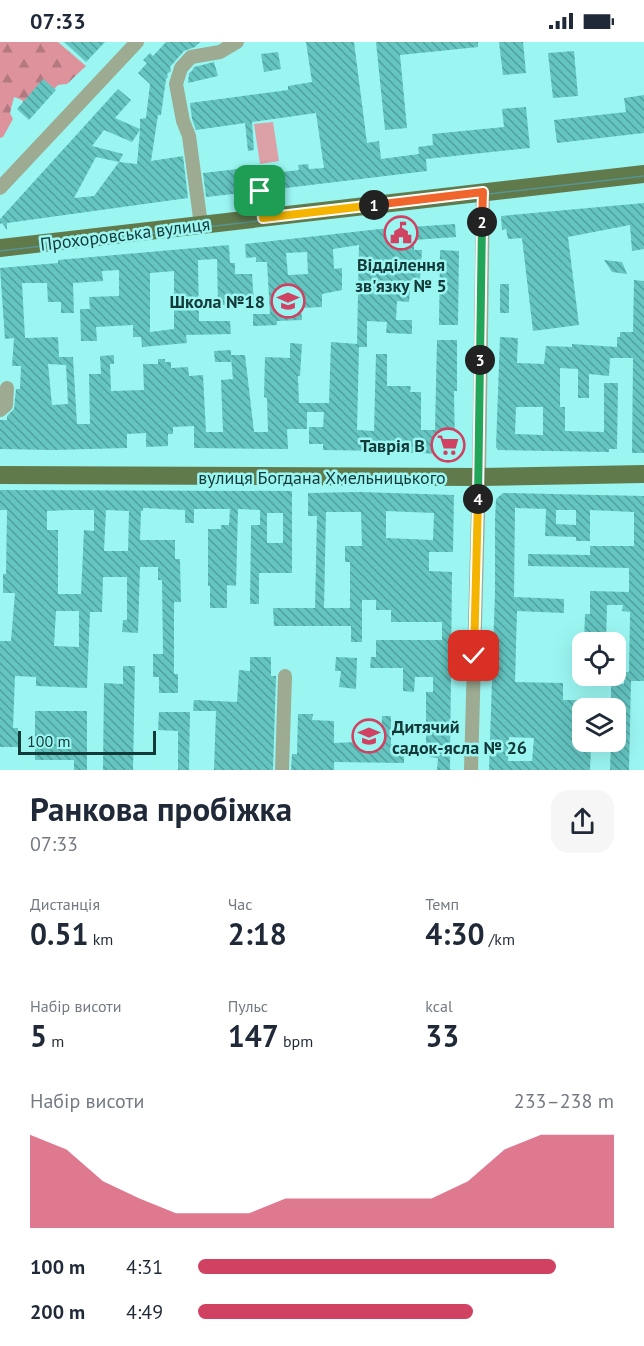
<!DOCTYPE html>
<html lang="uk">
<head>
<meta charset="utf-8">
<style>
  :root { --surface:#fff; --page:#f6f6f7; --text:#1f2937; --muted:#747a83; --accent:#d14161 }
  body { margin:0; font-family:"PT Sans",sans-serif; background:var(--page); color:var(--text); height:100vh; display:flex; flex-direction:column; font-size:22px; white-space:nowrap }
  * { box-sizing:border-box; margin:0 }
  p { font-size:20px; color:var(--muted) }
  .icon { flex:none; width:33px; height:33px; fill:none; stroke:currentColor; stroke-width:2; stroke-linecap:round; stroke-linejoin:round }
  .map { position:relative; height:728px; overflow:hidden }
  .panel { display:flex; flex-direction:column; background:var(--surface); flex:1 }
  .panel>* { flex:none }
  .tools { position:absolute; left:572px; top:590px; display:grid; gap:12px }
  .tools a { display:grid; place-items:center; width:54px; height:54px; border-radius:12px; background:var(--surface); box-shadow:0 6px 24px #0002; font-size:30px }
  .scale { position:absolute; left:18px; bottom:15px; width:138px; box-sizing:border-box; padding-left:6px; border:3px solid #133a39; border-top:0; font-size:16px; line-height:21px; white-space:nowrap; color:#133a39; -webkit-text-stroke:4px #9bf6f2; paint-order:stroke }
  .pin { position:absolute; display:grid; place-items:center; width:51px; height:51px; color:#fff; margin:-26px; border-radius:12px; box-shadow:0 3px 9px #0006 }
  .km { position:absolute; width:30px; height:30px; margin:-15px; border-radius:50%; background:#222; color:#fff; font-size:16px; line-height:30px; text-align:center }
  .round { display:grid; place-items:center; flex:none; width:63px; height:63px; border-radius:18px; background:var(--page) }
  .summary { display:flex; align-items:center; justify-content:space-between; height:102px; padding:0 30px }
  h1 { font-size:33px; font-weight:800; line-height:45px }
  .metrics { display:grid; grid-template-columns:repeat(3,1fr); gap:9px; height:102px; padding:6px 30px }
  .metrics div { display:grid; align-content:center }
  .metrics b { font-size:30px; font-weight:800 }
  .metrics small { font-size:16px; font-weight:400 }
  .metrics p { font-size:16px }
  .chart { height:168px; padding:12px 30px }
  .chart p { display:flex; justify-content:space-between }
  .chart svg { width:100%; height:108px; margin-top:6px; fill:var(--accent); opacity:.7 }
  ul { padding:0 30px; list-style:none; font-size:20px }
  li { display:grid; grid-template-columns:96px 72px 1fr; align-items:center; height:45px }
  li i { height:15px; border-radius:8px; background:var(--accent) }
  .status { display:flex; justify-content:space-between; align-items:center; height:42px; padding:0 30px; background:var(--surface); direction:ltr }
  .status svg { height:16px; fill:currentColor }
  .map>svg:first-child { display:block }
  .grass { fill:#dca0a7 }
  .forest { fill:url(#forest-firs) }
  .building { fill:url(#building-back-hatch); fill-rule:evenodd }
  .lines { fill:none; stroke-linecap:round; stroke-linejoin:round }
  .minor-tunnel { stroke:#80d0cd; stroke-width:14; stroke-dasharray:14 7; stroke-linecap:butt }
  .minor { stroke:#9cab91; stroke-width:14 }
  .major { stroke:#617a4c; stroke-width:18 }
  .tram { stroke:#559593; stroke-width:1.5 }
  .split-1-casing { stroke:#fff; stroke-width:12 }
  .split-2-casing { stroke:#fff; stroke-width:12 }
  .split-3-casing { stroke:#fff; stroke-width:12 }
  .split-4-casing { stroke:#fff; stroke-width:12 }
  .split-5-casing { stroke:#fff; stroke-width:12 }
  .split-1 { stroke:#f5b400; stroke-width:8 }
  .split-2 { stroke:#f0652b; stroke-width:8 }
  .split-3 { stroke:#22a559; stroke-width:8 }
  .split-4 { stroke:#22a559; stroke-width:8 }
  .split-5 { stroke:#f5b400; stroke-width:8 }
  .labels { text-anchor:middle; dominant-baseline:central; stroke-width:5; stroke-linejoin:round; paint-order:stroke }
  .street-label { font-size:18px; fill:#133a39; stroke:#9bf6f2 }
  .poi-label { font-size:18px; font-weight:bold; fill:#133a39; stroke:#9bf6f2; text-anchor:end }
</style>
</head>
<body>
<div class="status"><b>07:33</b><svg viewBox="0 0 49 12"><path d="M0 12V9h3v3zM5 12V6h3v6zM10 12V3h3v9zM15 12V0h3v12zM26 1h20v11H26zM47 4h2v5h-2z"/></svg></div>
<div class="map">
<svg width="644" height="728" viewBox="0 0 644 728">
  <defs>
    <pattern id="forest-firs" width="22" height="20" patternUnits="userSpaceOnUse" patternTransform="scale(1.5)"><rect width="22" height="20" fill="#de939c"/><path d="M5 1l3.5 6h-7zM16 11l3.5 6h-7z" fill="#b37980"/></pattern>
    <pattern id="building-back-hatch" width="6" height="6" patternUnits="userSpaceOnUse" patternTransform="scale(1.5)"><rect width="6" height="6" fill="#64c5c1"/><path d="M-1 5l2 2M0 0l6 6M5-1l2 2" fill="none" stroke="#51a19e"/></pattern>
  </defs>
  <rect width="100%" height="100%" fill="#9bf6f2"/>
  <polygon class="grass" points="273,80 279,119 260,122 254,82"/>
  <polygon class="forest" points="0,0 58,0 86,24 67,42 58,43 29,72 22,58 14,55 10,71 13,77 3,95 0,96"/>
  <g class="building">
    <polygon points="64,0 105,0 86,20"/>
    <path d="M166 0H200L195 5 184 9 170 25 171 29 167 32 168 35 166 37 161 73H158L151 119 183 114 188 156 7 181V188L2 181 0 182V177L118 47 131 58 115 76 140 87V77L146 76 150 42 138 31 147 21 143 18 150 11 153 14ZM104 88 132 100 140 88 137 122 119 120 123 112 92 104ZM96 115 119 120 94 154 74 156Z"/>
    <polygon points="306,0 354,0 367,101 379,99 381,117 419,112 418,105 433,103 432,92 504,85 502,67 526,65 530,106 426,117 427,129 269,148 264,141 258,140 252,145 251,150 206,155 203,131 256,125 257,133 272,132 271,126 281,125 282,130 299,128 298,123 308,122 309,127 324,126 316,71 252,80 254,108 248,109 245,81 196,88 192,77 190,61 288,48 288,44 312,40"/>
    <polygon points="376,0 478,0 478,5 400,13 407,86 385,88"/>
    <polygon points="499,0 523,0 526,31 503,33"/>
    <polygon points="574,9 578,54 553,56 548,11"/>
    <polygon points="278,10 281,27 264,30 261,12"/>
    <polygon points="214,20 218,34 188,41 189,31 192,29 194,25"/>
    <polygon points="43,37 56,48 29,78 17,67"/>
    <polygon points="644,53 644,91 557,101 554,78 626,70 624,56"/>
    <polygon points="644,161 644,207 632,209 630,183 568,195 579,283 533,289 522,196 508,197 506,187 502,188 501,174"/>
    <path d="M455 182 456 195 414 198V208H422L420 238H411L409 260 397 259 396 278H412V292L386 291 387 280 367 279V305H359L357 388 374 389 376 312H387V344H411L410 350H421V388H435L437 298H457V349H454L455 409 451 412 410 411V400H385V409L323 408V402H309V385H323L324 370H307V387H287L288 407 194 406V384L173 385V392H168V404L146 405V391L127 392V406L53 408 0 407V378H7V374L14 367 16 347H20L21 324H12L14 296 5 297 0 226 58 221V218L229 203 230 221H235V232H252L254 262 239 263V267H231V263H218L217 217 198 218 199 279H230L231 292 186 293 187 301 142 305 141 295H133V283L96 285 97 299H81L80 267H90L89 255 119 254V228L102 229 103 239 73 241 74 271H61V260H48L47 241H22L25 296 58 295 59 315H73L77 382H90L89 332H101L100 314 114 313V322H110L111 349 144 348 143 322H158V317H165V320H171V326L188 325 189 334 203 333 206 390H223L221 338 233 337 231 316 232 320H215L214 309 231 308V313H245L254 390H268L267 356 264 355 265 315 290 316V301L302 302 300 334H298L299 361H329L331 300 357 302 359 203 333 207 334 227 342 226V248L322 252V265L301 266 302 278 277 279V283L253 284V272H270L267 220H256V215L246 216 245 202 380 187ZM307 210 308 232 288 233 286 211ZM174 229V287L150 290V231ZM48 322 66 323 68 362 52 363Z"/>
    <polygon points="440,208 459,209 458,283 439,283"/>
    <polygon points="604,218 622,220 627,232 612,230"/>
    <path d="M634 238 644 239V411H632L633 316H610L609 334 589 332V356H578V327L560 326V365H565V389L604 390V341H618L617 407H609V410L498 408 496 405 500 295 518 296 517 321 544 322 546 304 572 305V302L617 305V295H620V290H633ZM516 365H543V393L515 392Z"/>
    <rect x="500" y="242" width="9" height="29"/>
    <path d="M0 448 292 449V531H259V562H250L251 483H260V468L238 467 236 544 227 543V566H210V544H208V487H221V483H229L230 467H194V481H185V468L143 466V469H141L140 498H175V517H180L181 560H174V632H178V651H159V635H153V612H163L162 538H158V525H140L138 591 122 590 123 578H127V535H103L102 570H90L87 646 36 644V635L15 634 13 686H18V705H0V599H11L15 551H3V532H6L7 468H0ZM69 468H94V489L84 488 81 552H58V488H47V469ZM106 468 129 469 128 509H104ZM267 471H283V501H267ZM56 569H79V605L54 604Z"/>
    <path d="M360 450 454 453 453 510H429V529L452 530 450 728H437L438 716 429 715V709H426V650H433V635H415L414 650 403 649V626H370L371 615H376V598H442V580H391V568H376V558H362V600H351V584H274L273 566H315L317 474H308V451ZM386 469 434 471 433 498 386 496ZM326 470H361L362 504H345V520H350V566H324Z"/>
    <path d="M503 451 644 454V639H631L629 728H610L611 699H615V666H611V642H624V630H629L630 570 622 569 623 563H607L606 600H584L585 572H590V549L629 550V526L528 524V512L590 513V504H634V470L590 468V499H576V495L545 494 546 467 515 466 514 555 564 557V571L517 569 515 640 563 641V658H579L578 707H591L590 728H489L495 550V478L496 457ZM556 468H576V483L556 482ZM509 695 534 696 532 719H508Z"/>
    <polygon points="250,615 271,615 271,634 276,634 273,728 214,728 216,669 193,669 194,658 237,660 239,628 250,629"/>
    <polygon points="336,615 357,616 356,647 339,645 341,629 335,629"/>
    <polygon points="123,624 135,624 133,728 103,728 104,641 123,642"/>
    <polygon points="584,633 605,633 605,641 583,640"/>
    <polygon points="35,669 87,669 87,728 74,728 74,718 35,718"/>
    <polygon points="159,670 190,670 189,728 178,728 178,689 158,688"/>
    <polygon points="298,672 313,672 312,678 334,679 334,701 381,699 382,674 391,674 391,702 404,703 404,721 334,720 334,728 291,728 292,712 297,712"/>
  </g>
  <g class="lines">
    <polyline class="minor-tunnel" points="259,133 260,149"/>
    <g class="minor">
      <polyline points="0,146 137,0"/>
      <polyline points="260,149 263,176"/>
      <polyline points="201,183 189,94 183,79 176,42 181,26 191,15 220,10 237,0"/>
      <polyline points="0,368 6,363 7,346"/>
      <polyline points="282,728 285,634"/>
      <polyline points="471,728 479,435 483,150"/>
    </g>
    <g class="major">
      <polyline points="0,206 644,132"/>
      <polyline points="0,433 479,435 644,432"/>
    </g>
    <polyline class="tram" points="0,209 644,134"/>
  </g>
  <g class="lines">
    <g class="split-1-casing">
      <polyline id="split-1" points="260,149 263,176 374,163"/>
    </g>
    <g class="split-2-casing">
      <polyline id="split-2" points="374,163 483,150 482,180"/>
    </g>
    <g class="split-3-casing">
      <polyline id="split-3" points="480,318 482,180"/>
    </g>
    <g class="split-4-casing">
      <polyline id="split-4" points="478,457 480,318"/>
    </g>
    <g class="split-5-casing">
      <polyline id="split-5" points="474,614 478,457"/>
    </g>
    <use href="#split-1" class="split-1"/>
    <use href="#split-2" class="split-2"/>
    <use href="#split-3" class="split-3"/>
    <use href="#split-4" class="split-4"/>
    <use href="#split-5" class="split-5"/>
  </g>
  <defs>
    <g id="civic-ring" transform="scale(1.725)"><circle r="9.5" fill="#9bf6f2" stroke="#d14161" stroke-width="1.5"/><path d="M-.6-6.5H3V-4.5H.6V-3L4-1V1h2V6H-6V1h2V-1L-.6-3ZM-1.2 2.5V6h2.4V2.5Z" fill="#d14161"/></g>
    <g id="school-ring" transform="scale(1.725)"><circle r="9.5" fill="#9bf6f2" stroke="#d14161" stroke-width="1.5"/><path d="M0-5L7-2L0 1L-7-2ZM-4 1L0 2.5L4 1V4Q0 6-4 4Z" fill="#d14161"/></g>
    <g id="supermarket-ring" transform="scale(1.725)"><circle r="9.5" fill="#9bf6f2" stroke="#d14161" stroke-width="1.5"/><path d="M-6-5.5h2.5l.6 2H6L4.5 2H-2.5L-4.4-4H-6ZM-1.5 3.2a1.3 1.3 0 1 0 .1 0ZM3 3.2a1.3 1.3 0 1 0 .1 0Z" fill="#d14161"/></g>
  </defs>
  <g fill-rule="evenodd">
    <use href="#civic-ring" x="401" y="191"/>
    <use href="#school-ring" x="288" y="259"/>
    <use href="#supermarket-ring" x="448" y="403"/>
    <use href="#school-ring" x="369" y="694"/>
  </g>
  <g class="labels">
    <g class="street-label">
      <text transform="translate(125 192) rotate(-7)">Прохоровська вулиця</text>
      <text x="322" y="435">вулиця Богдана Хмельницького</text>
    </g>
    <g class="poi-label">
      <text x="401" y="222" text-anchor="middle">Відділення<tspan x="401" dy="21">зв'язку № 5</tspan></text>
      <text x="265" y="259">Школа №18</text>
      <text x="425" y="403">Таврія В</text>
      <text x="392" y="684" text-anchor="start">Дитячий<tspan x="392" dy="21">садок-ясла № 26</tspan></text>
    </g>
  </g>
</svg>
<div class="tools">
<a><svg class="icon" aria-label="locate" viewBox="0 0 24 24"><circle cx="12" cy="12" r="6"/><path d="M12 2v4M12 18v4M2 12h4M18 12h4"/></svg></a>
<a><svg class="icon" aria-label="layers" viewBox="0 0 24 24"><path d="M12 4l9 5-9 5-9-5zM3 14l9 5 9-5"/></svg></a>
</div>
<div class="scale">100 m</div>
<div class="pin" style="left:260px;top:149px;background:#1e9e55"><svg class="icon" aria-label="arrive" viewBox="0 0 24 24"><path d="M6 21V4h12l-3 4 3 4H6"/></svg></div>
<div class="pin" style="left:474px;top:614px;background:#d93025"><svg class="icon" aria-label="check" viewBox="0 0 24 24"><path d="M5 12l5 5 9-10"/></svg></div>
<b class="km" style="left:374px;top:163px">1</b>
<b class="km" style="left:482px;top:180px">2</b>
<b class="km" style="left:480px;top:318px">3</b>
<b class="km" style="left:478px;top:457px">4</b>
</div>
<section class="panel">
<div class="summary"><div><h1>Ранкова пробіжка</h1><p>07:33</p></div><a class="round"><svg class="icon" aria-label="share" viewBox="0 0 24 24"><path d="M12 15V3M7 8l5-5 5 5M5 13v7h14v-7"/></svg></a></div>
<div class="metrics">
<div><p>Дистанція</p><b>0.51<small> km</small></b></div>
<div><p>Час</p><b>2:18</b></div>
<div><p>Темп</p><b>4:30<small> /km</small></b></div>
</div>
<div class="metrics">
<div><p>Набір висоти</p><b>5<small> m</small></b></div>
<div><p>Пульс</p><b>147<small> bpm</small></b></div>
<div><p>kcal</p><b>33</b></div>
</div>
<div class="chart"><p><span>Набір висоти</span>233–238 m</p>
<svg viewBox="0 0 160 44" preserveAspectRatio="none"><path d="M0 44V6L10 12L20 25L30 32L40 38L50 38L60 38L70 32L80 32L90 32L100 32L110 32L120 25L130 12L140 6L150 6L160 6V44z"/></svg>
</div>
<ul>
<li><b>100 m</b>4:31<i style="width:86%"></i></li>
<li><b>200 m</b>4:49<i style="width:66%"></i></li>
</ul>
</section>
</body>
</html>
